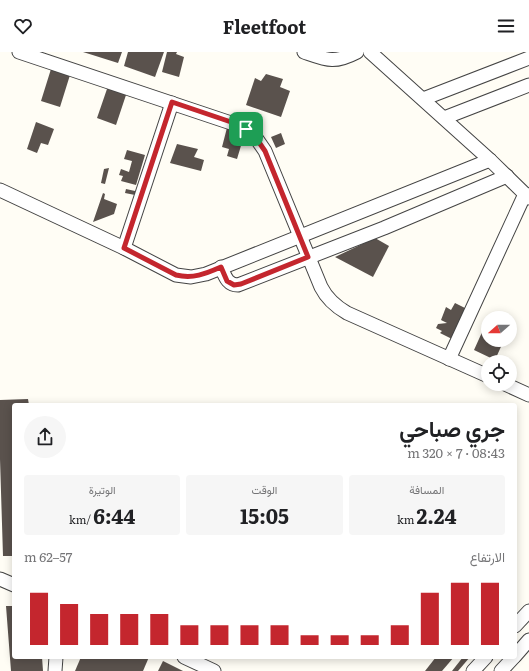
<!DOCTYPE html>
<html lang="ar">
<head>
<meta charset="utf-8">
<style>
  :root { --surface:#fff; --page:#f6f6f6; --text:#202124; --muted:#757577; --accent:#c4262e }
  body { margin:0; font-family:Literata,Vazirmatn,serif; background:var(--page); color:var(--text); direction:rtl; height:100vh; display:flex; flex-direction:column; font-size:15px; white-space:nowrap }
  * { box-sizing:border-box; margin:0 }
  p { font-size:13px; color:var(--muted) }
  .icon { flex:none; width:22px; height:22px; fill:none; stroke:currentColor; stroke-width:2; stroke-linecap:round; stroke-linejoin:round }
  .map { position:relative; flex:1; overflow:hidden; direction:ltr }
  .drawer { position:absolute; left:12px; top:351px; width:505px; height:256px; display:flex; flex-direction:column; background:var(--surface); border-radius:4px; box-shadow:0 2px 10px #0003; direction:rtl }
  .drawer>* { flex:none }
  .needle { width:26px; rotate:249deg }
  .buttons { position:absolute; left:481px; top:259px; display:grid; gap:8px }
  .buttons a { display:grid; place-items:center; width:36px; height:36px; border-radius:50%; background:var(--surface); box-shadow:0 2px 10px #0003; font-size:20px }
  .pin { position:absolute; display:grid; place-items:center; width:34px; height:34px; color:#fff; margin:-17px; border-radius:8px; box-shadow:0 2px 6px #0006 }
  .round { display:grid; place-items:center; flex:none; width:42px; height:42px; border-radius:21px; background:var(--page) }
  .overview { display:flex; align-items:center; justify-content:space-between; height:68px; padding:0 12px }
  h1 { font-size:22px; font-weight:700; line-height:30px }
  .metrics { display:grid; grid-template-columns:repeat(3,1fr); gap:6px; height:68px; padding:4px 12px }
  .metrics div { display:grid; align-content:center; border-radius:4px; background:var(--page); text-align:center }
  .metrics b { font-size:20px; font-weight:700 }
  .metrics small { font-size:11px; font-weight:400 }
  .metrics p { font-size:11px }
  .chart { height:112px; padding:8px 12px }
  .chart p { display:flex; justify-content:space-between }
  .chart svg { width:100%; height:72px; margin-top:4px; stroke:var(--accent); stroke-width:6 }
  header { display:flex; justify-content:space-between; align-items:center; height:52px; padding:0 12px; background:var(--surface); font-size:18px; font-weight:700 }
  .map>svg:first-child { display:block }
  .building { fill:#5a524d }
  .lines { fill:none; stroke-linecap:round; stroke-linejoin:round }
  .minor-casing { stroke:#444; stroke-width:15 }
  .minor { stroke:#fff; stroke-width:13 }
  .route-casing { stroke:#fff; stroke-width:8 }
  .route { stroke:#c4262e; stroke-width:5 }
</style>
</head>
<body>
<header><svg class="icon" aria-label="menu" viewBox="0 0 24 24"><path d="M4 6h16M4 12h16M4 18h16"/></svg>Fleetfoot<svg class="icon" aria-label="heart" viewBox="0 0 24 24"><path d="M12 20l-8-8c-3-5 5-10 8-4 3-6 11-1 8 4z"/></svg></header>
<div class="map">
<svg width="529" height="619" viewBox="0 0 529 619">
  <rect width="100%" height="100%" fill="#fffdf5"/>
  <g class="building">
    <polygon points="83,0 122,0 118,11"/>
    <polygon points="128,0 164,0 155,25 124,14"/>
    <polygon points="167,0 177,0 176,2 184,5 179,25 162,20"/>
    <polygon points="51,17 70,23 60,55 41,49"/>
    <polygon points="266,22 283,27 280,35 290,39 281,65 246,53 255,26 261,29"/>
    <polygon points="108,34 127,40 116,73 97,66"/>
    <polygon points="36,70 54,77 48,93 41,91 37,101 27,97"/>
    <polygon points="228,72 246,77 237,107 227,104 229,97 222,95"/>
    <polygon points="281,81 285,92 276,96 271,85"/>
    <polygon points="177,92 198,97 194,105 204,108 201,119 170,111"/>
    <polygon points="127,98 145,103 136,133 121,129 123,124 119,123 121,117 129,120 132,109 124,107"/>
    <polygon points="109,116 105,132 101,131 104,117"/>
    <polygon points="126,137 135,139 135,143 125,141"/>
    <polygon points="103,141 105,142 104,147 117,152 114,162 93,170"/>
    <polygon points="375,186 389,194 373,225 335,205"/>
    <polygon points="455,251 469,258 454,288 440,281 442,279 436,276 438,272 447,271 441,268 446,255 451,258"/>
    <polygon points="488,267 488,288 504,288 495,308 474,298"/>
    <polygon points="28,347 29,353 14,353 14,504 3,504 0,407 0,348"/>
    <polygon points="6,554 14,554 14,605 42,605 43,619 11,619"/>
    <polygon points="81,605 149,605 143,619 75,619"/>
    <polygon points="436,605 454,605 442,619 425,619"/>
    <polygon points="463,605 470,605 458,619 452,619"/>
    <polygon points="163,609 183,619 158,619"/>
  </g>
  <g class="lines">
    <g class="minor-casing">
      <g id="minor">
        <path d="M19 0 237 73 246 77 254 83 265 99 321 235C327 247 335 254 347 261L488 324"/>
        <path d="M304 0C327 8 334 12 357 0"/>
        <polyline points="370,0 490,108 529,146"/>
        <polyline points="423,47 529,6"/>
        <polyline points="444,66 529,33"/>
        <polyline points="0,138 124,196 176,223 191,225 206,222 490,108"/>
        <polyline points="124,196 172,51"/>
        <path d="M221 215C225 224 227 233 238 233L384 176 507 124"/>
        <polyline points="449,307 525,142"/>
        <polyline points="505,332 529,343"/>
        <polyline points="0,527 14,533"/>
        <polyline points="515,574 529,559"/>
        <polyline points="515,604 529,588"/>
        <polyline points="184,605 214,619"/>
        <polyline points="55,619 56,605"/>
        <polyline points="473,619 486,605"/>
        <polyline points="501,619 514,605"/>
      </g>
    </g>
    <use href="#minor" class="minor"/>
  </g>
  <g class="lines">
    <g class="route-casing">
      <path id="route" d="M172 50 237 72 246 77 254 83 265 99 308 205 241 232 234 233 227 229 221 215C205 222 193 227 176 223L124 196Z"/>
    </g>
    <use href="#route" class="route"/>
  </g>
</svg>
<div class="buttons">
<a><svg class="needle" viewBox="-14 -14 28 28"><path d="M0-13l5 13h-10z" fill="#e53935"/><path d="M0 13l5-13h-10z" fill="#757577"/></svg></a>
<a><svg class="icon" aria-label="locate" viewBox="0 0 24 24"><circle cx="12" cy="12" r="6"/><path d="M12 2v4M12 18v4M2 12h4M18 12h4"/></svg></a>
</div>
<div class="pin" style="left:246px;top:77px;background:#1e9e55"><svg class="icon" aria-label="arrive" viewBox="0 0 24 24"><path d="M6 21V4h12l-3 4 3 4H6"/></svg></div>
<section class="drawer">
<div class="overview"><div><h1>جري صباحي</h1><p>08:43 · 7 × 320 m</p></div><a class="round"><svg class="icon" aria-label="share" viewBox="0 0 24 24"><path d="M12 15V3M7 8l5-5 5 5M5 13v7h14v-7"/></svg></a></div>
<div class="metrics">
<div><p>المسافة</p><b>2.24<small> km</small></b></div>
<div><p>الوقت</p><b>15:05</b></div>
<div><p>الوتيرة</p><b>6:44<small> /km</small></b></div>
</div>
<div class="chart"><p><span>الارتفاع</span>57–62 m</p>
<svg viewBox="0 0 160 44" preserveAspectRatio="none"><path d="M5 44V12M15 44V19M25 44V25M35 44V25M45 44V25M55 44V32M65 44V32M75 44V32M85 44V32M95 44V38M105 44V38M115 44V38M125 44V32M135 44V12M145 44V6M155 44V6"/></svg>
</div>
</section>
</div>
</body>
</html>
